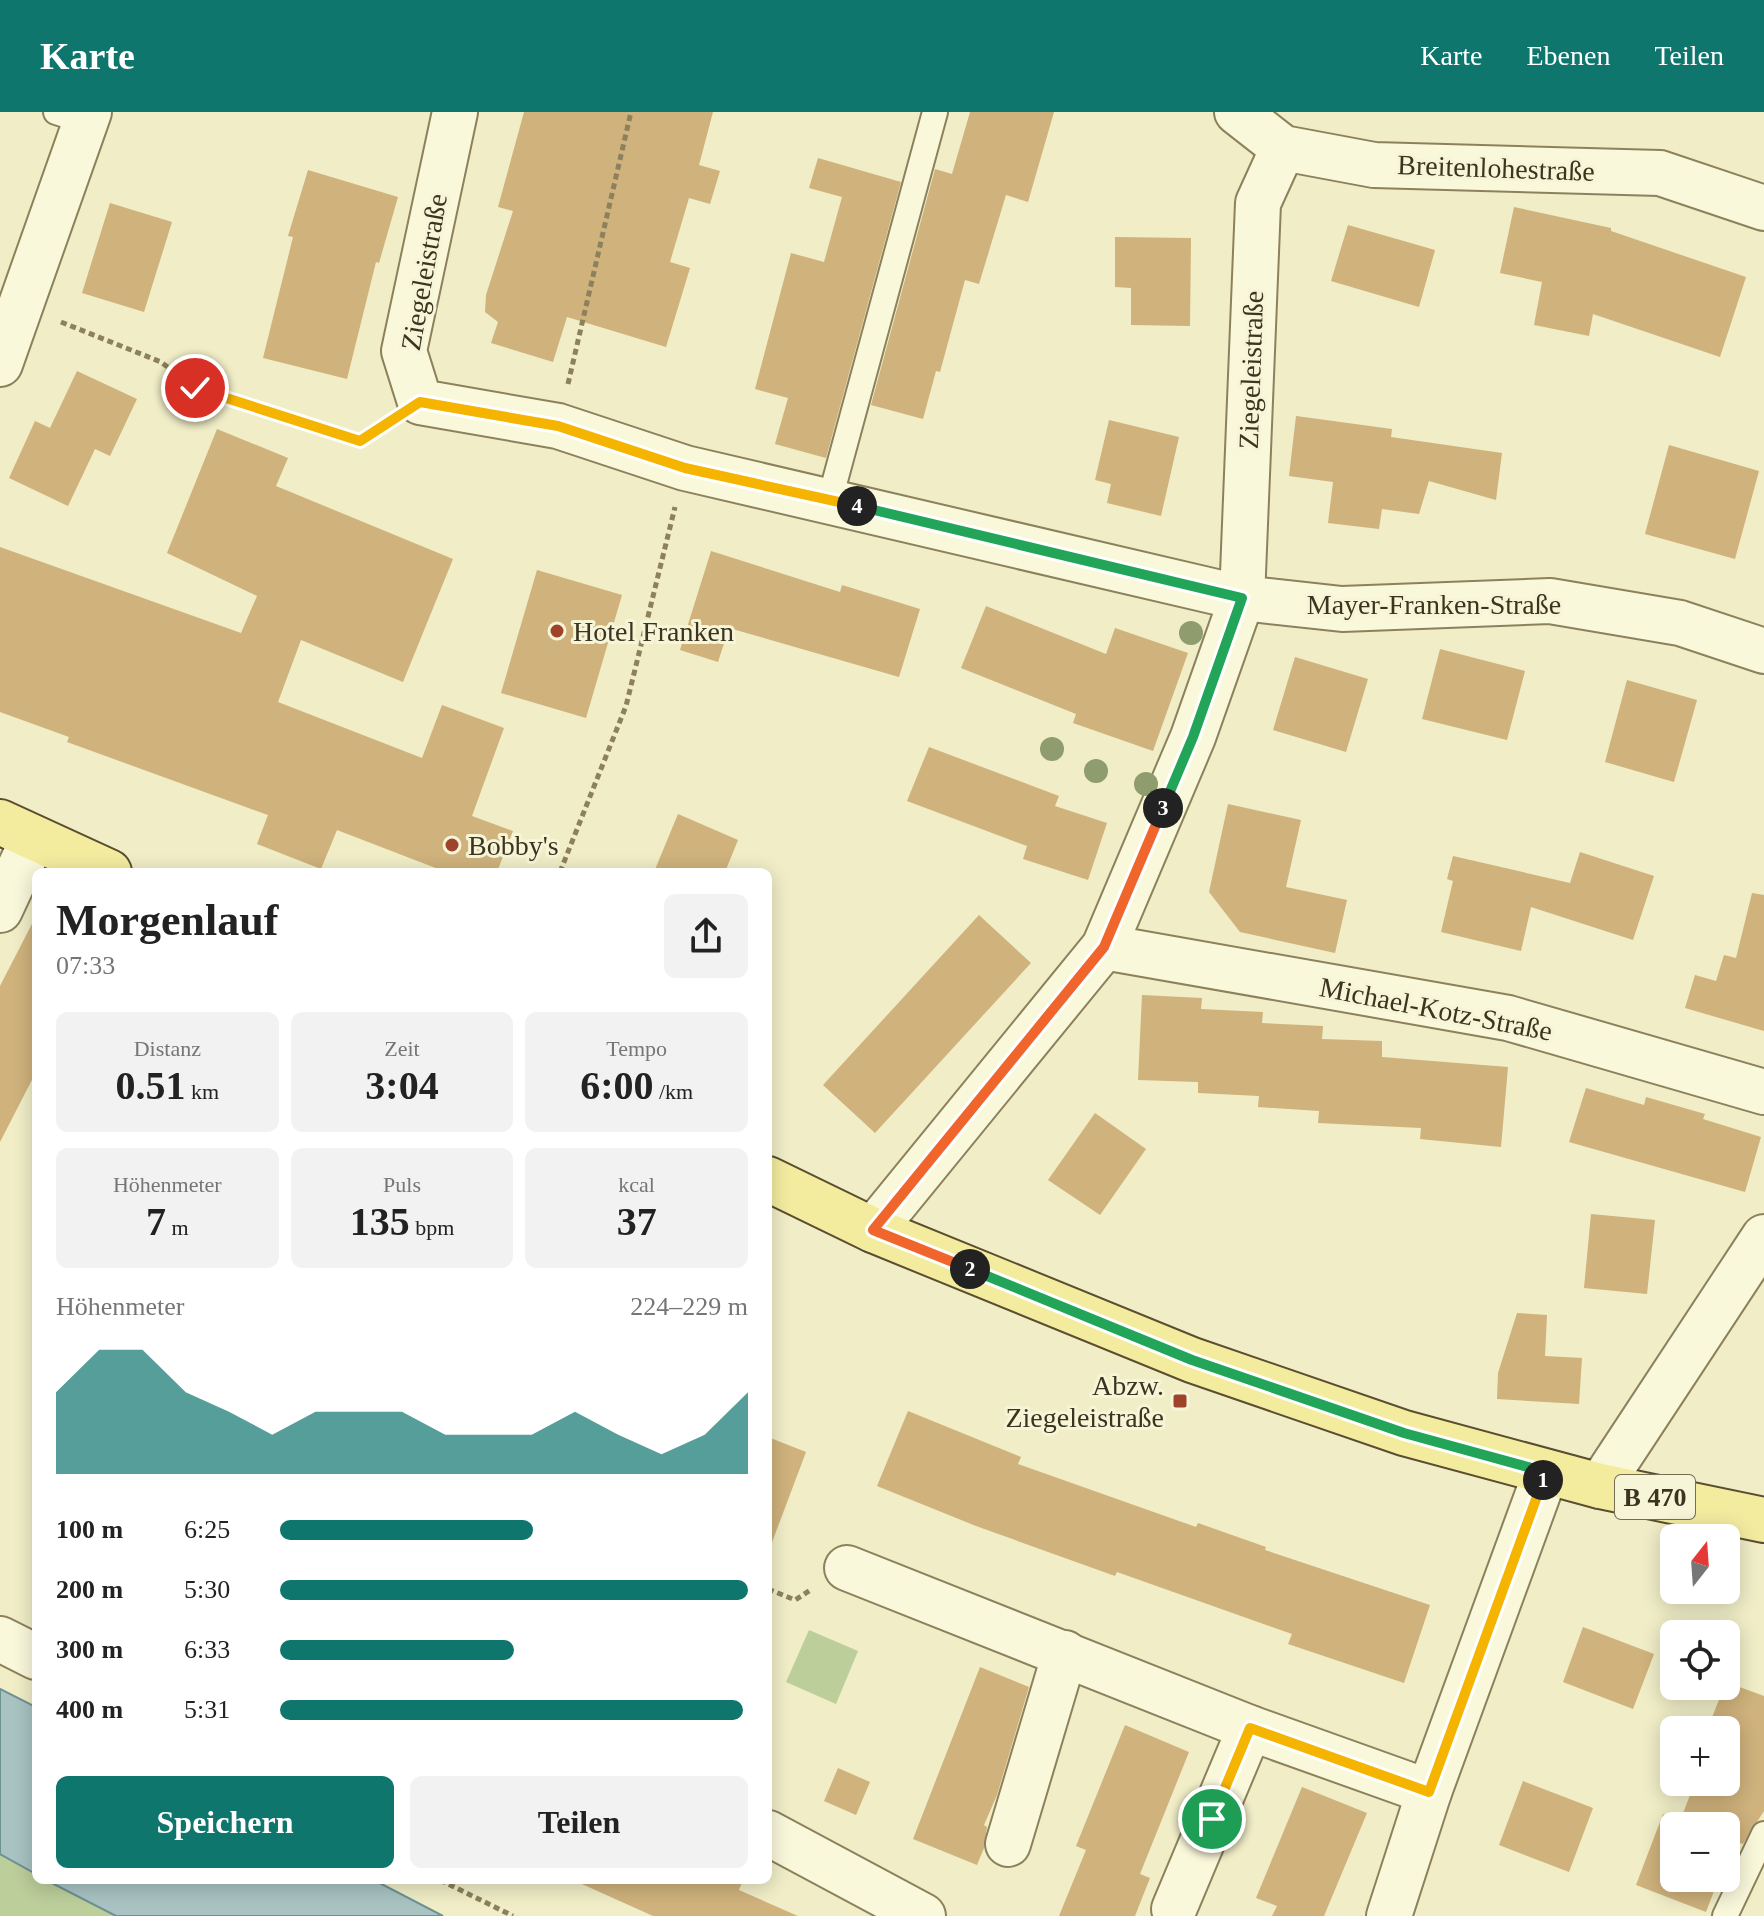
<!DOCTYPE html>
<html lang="de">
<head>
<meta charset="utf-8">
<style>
  :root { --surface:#fff; --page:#f2f2f2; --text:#222; --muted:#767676; --accent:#0f766e }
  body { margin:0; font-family:Georgia,serif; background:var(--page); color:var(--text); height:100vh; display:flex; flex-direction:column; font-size:30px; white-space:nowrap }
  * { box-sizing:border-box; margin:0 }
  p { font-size:26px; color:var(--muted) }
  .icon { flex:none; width:44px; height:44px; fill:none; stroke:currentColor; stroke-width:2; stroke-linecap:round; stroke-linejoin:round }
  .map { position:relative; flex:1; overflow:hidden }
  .panel { position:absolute; left:32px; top:756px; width:740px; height:1016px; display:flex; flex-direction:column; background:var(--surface); border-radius:12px; box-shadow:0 4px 20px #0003 }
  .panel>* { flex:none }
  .needle { width:52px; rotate:17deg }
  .tools { position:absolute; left:1660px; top:1412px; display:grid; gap:16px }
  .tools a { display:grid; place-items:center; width:80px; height:80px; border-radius:12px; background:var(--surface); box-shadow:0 4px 20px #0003; font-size:40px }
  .pin { position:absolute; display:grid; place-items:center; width:68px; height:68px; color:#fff; margin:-34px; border:4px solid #fff; border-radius:50%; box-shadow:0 2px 8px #0007 }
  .km { position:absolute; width:40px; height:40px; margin:-20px; border-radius:50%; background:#222; color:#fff; font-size:22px; line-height:40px; text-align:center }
  .round { display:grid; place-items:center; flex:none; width:84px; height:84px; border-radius:12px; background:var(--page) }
  .head { display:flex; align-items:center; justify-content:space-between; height:136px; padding:0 24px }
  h1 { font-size:44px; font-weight:800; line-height:60px }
  .figures { display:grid; grid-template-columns:repeat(3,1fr); gap:12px; height:136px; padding:8px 24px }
  .figures div { display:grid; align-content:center; border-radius:12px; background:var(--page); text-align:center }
  .figures b { font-size:40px; font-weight:800 }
  .figures small { font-size:22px; font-weight:400 }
  .figures p { font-size:22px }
  .chart { height:224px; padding:16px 24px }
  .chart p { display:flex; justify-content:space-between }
  .chart svg { width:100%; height:144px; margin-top:8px; fill:var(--accent); opacity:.7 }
  .cta { display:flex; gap:16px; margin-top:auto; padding:16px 24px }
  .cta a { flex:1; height:92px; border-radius:12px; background:var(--accent); color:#fff; font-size:32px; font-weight:800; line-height:92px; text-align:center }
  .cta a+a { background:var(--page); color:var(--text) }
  ul { padding:0 24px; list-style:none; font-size:26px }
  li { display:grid; grid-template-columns:128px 96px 1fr; align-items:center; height:60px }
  li i { height:20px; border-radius:10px; background:var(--accent) }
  header { display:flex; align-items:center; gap:48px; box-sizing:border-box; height:112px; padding:0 40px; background:var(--accent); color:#fff }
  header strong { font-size:38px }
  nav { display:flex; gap:44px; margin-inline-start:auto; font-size:28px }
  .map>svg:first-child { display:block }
  .green { fill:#bcce9a }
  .water { fill:#a8c3c2; stroke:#6e9292; stroke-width:2 }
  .building { fill:#cfb27c }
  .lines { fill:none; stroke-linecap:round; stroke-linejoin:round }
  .lane-casing { stroke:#8c815c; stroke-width:28 }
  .street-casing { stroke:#8c815c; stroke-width:48 }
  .primary-casing { stroke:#5a4d30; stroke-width:48 }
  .path { stroke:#8c815c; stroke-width:5; stroke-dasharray:6 4; stroke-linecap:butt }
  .lane { stroke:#faf8db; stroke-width:24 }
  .street { stroke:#faf8db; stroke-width:44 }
  .primary { stroke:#f3ec9f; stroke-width:44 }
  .tree { fill:#8f9c6e }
  .split-1-casing { stroke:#fff; stroke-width:16 }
  .split-2-casing { stroke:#fff; stroke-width:16 }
  .split-3-casing { stroke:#fff; stroke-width:16 }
  .split-4-casing { stroke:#fff; stroke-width:16 }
  .split-5-casing { stroke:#fff; stroke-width:16 }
  .split-1 { stroke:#f5b400; stroke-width:10 }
  .split-2 { stroke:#22a559; stroke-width:10 }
  .split-3 { stroke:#f0652b; stroke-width:10 }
  .split-4 { stroke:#22a559; stroke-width:10 }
  .split-5 { stroke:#f5b400; stroke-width:10 }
  .poi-dot { fill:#9d442a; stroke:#f7f5d7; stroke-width:3 }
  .labels { text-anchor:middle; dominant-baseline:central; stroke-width:6; stroke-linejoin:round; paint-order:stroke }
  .shield { fill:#f7f5d7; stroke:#746e57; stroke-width:2 }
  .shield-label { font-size:26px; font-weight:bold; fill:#3c3420 }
  .street-label { font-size:28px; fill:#3c3420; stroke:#f7f5d7 }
  .poi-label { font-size:28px; fill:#3c3420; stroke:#f7f5d7; text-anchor:start }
</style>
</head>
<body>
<header>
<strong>Karte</strong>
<nav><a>Karte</a><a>Ebenen</a><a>Teilen</a></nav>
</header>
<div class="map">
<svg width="1764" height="1804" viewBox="0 0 1764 1804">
  <rect width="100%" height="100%" fill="#f0edc7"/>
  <g class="green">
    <polygon points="809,1518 858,1539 836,1592 786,1570"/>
    <polygon points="0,1742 36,1762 36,1768 46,1768 116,1804 0,1804"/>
  </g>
  <g class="water">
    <polygon points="0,1577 36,1595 36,1762 0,1742"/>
    <polygon points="46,1768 374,1768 443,1804 116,1804"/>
  </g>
  <g class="building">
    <polygon points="524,0 713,0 699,53 720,59 710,92 689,86 670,150 690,156 666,235 567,205 553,250 491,231 498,210 485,200 486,183 513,99 498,95"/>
    <polygon points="970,0 1054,0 1028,90 1006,83 979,172 965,168 940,260 936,259 923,307 871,293 935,57 952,62"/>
    <polygon points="818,46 901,70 826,346 775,332 788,286 755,277 791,141 824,150 842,85 809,76"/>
    <polygon points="308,58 398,85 379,151 376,150 347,267 263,246 293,125 288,124"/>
    <polygon points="110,91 172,110 144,200 82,181"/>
    <polygon points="1514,95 1611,116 1611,119 1746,165 1720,245 1593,202 1589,224 1534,213 1542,170 1500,161"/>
    <polygon points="1348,113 1435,138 1419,195 1331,169"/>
    <polygon points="1115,125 1191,126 1190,214 1131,213 1131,176 1115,175"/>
    <polygon points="77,259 137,287 110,344 95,337 68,394 9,366 35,309 50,316"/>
    <polygon points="1296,304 1392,317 1391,325 1502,341 1496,388 1429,369 1419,402 1382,397 1379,417 1328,411 1333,370 1289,364"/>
    <polygon points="1109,308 1179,325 1161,404 1107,391 1111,372 1095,368"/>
    <polygon points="217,317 288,346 276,374 453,447 403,570 301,528 278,590 422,646 442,593 504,616 472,704 513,719 497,760 446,760 337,718 321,757 257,732 268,703 67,630 69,625 0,600 0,435 241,521 257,484 167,441"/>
    <polygon points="1669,333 1759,359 1735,447 1645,422"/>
    <polygon points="711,439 840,480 842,473 920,497 899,565 729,516 718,550 680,538"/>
    <polygon points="537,458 622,483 586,606 501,581"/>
    <polygon points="986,494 1106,542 1115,516 1188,541 1153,639 1073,611 1076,602 961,556"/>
    <polygon points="1440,537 1525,559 1507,628 1422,607"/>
    <polygon points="1295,545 1368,567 1346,640 1273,618"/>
    <polygon points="1627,568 1697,588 1674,670 1605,650"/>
    <polygon points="929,635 1059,684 1055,694 1107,711 1088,768 1023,747 1027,734 907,689"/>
    <polygon points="1228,692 1301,708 1286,775 1347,788 1335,841 1240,820 1209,780"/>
    <polygon points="678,702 738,728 725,760 654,760"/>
    <polygon points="1580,740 1654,764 1633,828 1531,795 1521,839 1441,820 1453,769 1447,767 1453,744 1570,771"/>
    <polygon points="1752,781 1764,783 1764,919 1685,896 1695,863 1716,869 1724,843 1736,846"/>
    <polygon points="979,803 1031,851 875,1021 823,973"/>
    <polygon points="36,804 36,960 0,1030 0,874"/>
    <polygon points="1142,883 1202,886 1201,897 1263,900 1262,911 1323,914 1322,927 1382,929 1382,945 1508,955 1501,1035 1420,1027 1421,1016 1318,1011 1319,999 1258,995 1259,984 1198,981 1198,970 1138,968"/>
    <polygon points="1586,976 1644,993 1646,985 1705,1002 1703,1007 1761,1025 1745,1080 1569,1030"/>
    <polygon points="1095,1001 1146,1037 1100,1103 1048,1068"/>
    <polygon points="1591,1102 1655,1108 1647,1182 1584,1176"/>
    <polygon points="1517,1201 1547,1203 1545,1244 1582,1246 1579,1292 1497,1287 1498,1261"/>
    <polygon points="908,1299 1021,1345 1018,1352 1196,1415 1198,1411 1266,1435 1265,1438 1430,1493 1404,1571 1288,1532 1292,1522 1117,1460 1115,1464 976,1414 877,1374"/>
    <polygon points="768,1325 806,1340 771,1433 768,1432"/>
    <polygon points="1583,1515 1654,1542 1633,1597 1563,1570"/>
    <polygon points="980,1555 1029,1575 997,1683 984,1713 987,1715 984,1736 977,1753 913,1727"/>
    <polygon points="1726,1570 1764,1584 1764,1699 1743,1732 1733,1729 1726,1748 1726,1714 1674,1714 1674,1766 1719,1766 1706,1800 1636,1773 1663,1702 1680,1709 1695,1670 1726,1670 1726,1618 1707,1618"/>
    <polygon points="1125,1613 1189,1640 1140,1762 1150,1766 1135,1804 1059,1804 1086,1738 1076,1734"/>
    <polygon points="838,1656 870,1670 856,1703 824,1689"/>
    <polygon points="1523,1669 1593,1696 1569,1760 1499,1733"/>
    <polygon points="1302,1675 1367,1701 1324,1804 1272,1804 1277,1794 1256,1786"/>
    <polygon points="573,1768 743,1768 739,1778 798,1804 653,1804"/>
  </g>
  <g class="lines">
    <g class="lane-casing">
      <g id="lane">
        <polyline points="56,0 87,10"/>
        <polyline points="830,387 935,0"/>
        <polyline points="1725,1804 1764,1722"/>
      </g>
    </g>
    <g class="street-casing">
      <g id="street">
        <polyline points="455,0 404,239 420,290 558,314 685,356 1242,486 1342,497 1550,489 1680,511 1764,539"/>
        <polyline points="1237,0 1283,36 1374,53 1660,61 1764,96"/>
        <polyline points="0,252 89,0"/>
        <polyline points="0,798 33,727"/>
        <polyline points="1104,835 1508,906 1764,980"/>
        <polyline points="873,1118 1104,835 1193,625 1242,486 1258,91 1283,36"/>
        <polyline points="1600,1374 1764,1125"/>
        <polyline points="847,1456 1250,1616 1429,1680"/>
        <polyline points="0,1527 36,1545"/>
        <polyline points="768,1721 923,1804"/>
        <polyline points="1008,1732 1065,1541"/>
        <polyline points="1174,1797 1250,1616"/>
        <polyline points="1389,1804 1429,1680 1546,1360"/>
      </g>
    </g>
    <g class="primary-casing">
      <g id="primary">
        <polyline points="0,710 109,760"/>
        <polyline points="768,1067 873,1118 1192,1248 1404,1321 1600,1374 1764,1408"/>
      </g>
    </g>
    <g class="path">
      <polyline points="61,210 161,250 195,276 360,329 385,312"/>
      <polyline points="568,272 631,0"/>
      <polyline points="560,760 626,594 675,395"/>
      <polyline points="768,1477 795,1488 812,1477"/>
      <polyline points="440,1768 513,1804"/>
    </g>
    <use href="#lane" class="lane"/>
    <use href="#street" class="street"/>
    <use href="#primary" class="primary"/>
  </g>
  <g class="tree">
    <circle cx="1191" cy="521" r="12"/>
    <circle cx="1052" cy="637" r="12"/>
    <circle cx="1096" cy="659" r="12"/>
    <circle cx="1146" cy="672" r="12"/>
  </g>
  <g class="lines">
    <g class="split-1-casing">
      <polyline id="split-1" points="1212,1707 1250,1616 1429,1680 1543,1368"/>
    </g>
    <g class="split-2-casing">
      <polyline id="split-2" points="970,1157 1192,1248 1404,1321 1546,1360 1543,1368"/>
    </g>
    <g class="split-3-casing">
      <polyline id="split-3" points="970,1157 873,1118 1104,835 1163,696"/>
    </g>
    <g class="split-4-casing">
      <polyline id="split-4" points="857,394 1242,486 1193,625 1163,696"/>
    </g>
    <g class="split-5-casing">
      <polyline id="split-5" points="195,276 360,329 420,290 558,314 685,356 857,394"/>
    </g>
    <use href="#split-1" class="split-1"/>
    <use href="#split-2" class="split-2"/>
    <use href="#split-3" class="split-3"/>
    <use href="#split-4" class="split-4"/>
    <use href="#split-5" class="split-5"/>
  </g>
  <g class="poi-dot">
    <circle cx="557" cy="519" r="8"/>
    <circle cx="452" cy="733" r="8"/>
    <rect x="1172" y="1281" width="16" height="16" rx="4"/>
  </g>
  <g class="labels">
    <rect class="shield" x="1615" y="1363" width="80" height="44" rx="6"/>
    <g class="shield-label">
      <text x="1655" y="1385">B 470</text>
    </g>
    <g class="street-label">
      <text transform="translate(1496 56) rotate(2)">Breitenlohestraße</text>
      <text transform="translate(424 160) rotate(-80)">Ziegeleistraße</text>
      <text transform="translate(1251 258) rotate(-88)">Ziegeleistraße</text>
      <text x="1434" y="492">Mayer-Franken-Straße</text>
      <text transform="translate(1436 897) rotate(11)">Michael-Kotz-Straße</text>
    </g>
    <g class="poi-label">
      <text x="573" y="519">Hotel Franken</text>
      <text x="468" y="733">Bobby's</text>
      <text x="1164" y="1273" text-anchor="end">Abzw.<tspan x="1164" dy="32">Ziegeleistraße</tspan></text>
    </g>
  </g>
</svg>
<div class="tools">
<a><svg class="needle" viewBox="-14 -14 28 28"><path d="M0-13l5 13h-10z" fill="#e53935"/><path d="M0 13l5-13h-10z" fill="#767676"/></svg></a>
<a><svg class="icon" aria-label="locate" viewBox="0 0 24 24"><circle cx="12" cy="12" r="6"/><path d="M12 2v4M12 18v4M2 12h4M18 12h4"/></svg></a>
<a>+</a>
<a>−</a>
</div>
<div class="pin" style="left:1212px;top:1707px;background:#1e9e55"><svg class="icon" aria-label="arrive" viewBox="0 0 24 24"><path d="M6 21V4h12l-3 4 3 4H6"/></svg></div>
<div class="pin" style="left:195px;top:276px;background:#d93025"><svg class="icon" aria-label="check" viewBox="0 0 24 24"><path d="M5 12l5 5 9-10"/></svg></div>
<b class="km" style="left:1543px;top:1368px">1</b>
<b class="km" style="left:970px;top:1157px">2</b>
<b class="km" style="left:1163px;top:696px">3</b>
<b class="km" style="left:857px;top:394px">4</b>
<section class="panel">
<div class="head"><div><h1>Morgenlauf</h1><p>07:33</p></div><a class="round"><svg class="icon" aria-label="share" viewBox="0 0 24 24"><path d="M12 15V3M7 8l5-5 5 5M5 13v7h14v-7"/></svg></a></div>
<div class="figures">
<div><p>Distanz</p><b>0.51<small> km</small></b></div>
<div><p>Zeit</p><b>3:04</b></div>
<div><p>Tempo</p><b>6:00<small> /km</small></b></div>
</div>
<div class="figures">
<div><p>Höhenmeter</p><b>7<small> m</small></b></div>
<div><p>Puls</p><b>135<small> bpm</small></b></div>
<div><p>kcal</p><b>37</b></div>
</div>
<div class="chart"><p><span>Höhenmeter</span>224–229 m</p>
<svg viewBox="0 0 160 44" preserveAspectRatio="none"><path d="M0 44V19L10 6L20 6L30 19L40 25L50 32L60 25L70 25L80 25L90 32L100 32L110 32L120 25L130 32L140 38L150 32L160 19V44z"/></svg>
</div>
<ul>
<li><b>100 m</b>6:25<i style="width:54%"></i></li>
<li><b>200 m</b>5:30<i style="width:100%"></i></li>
<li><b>300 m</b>6:33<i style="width:50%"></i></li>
<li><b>400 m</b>5:31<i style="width:99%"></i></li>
</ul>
<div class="cta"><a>Speichern</a><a>Teilen</a></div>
</section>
</div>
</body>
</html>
